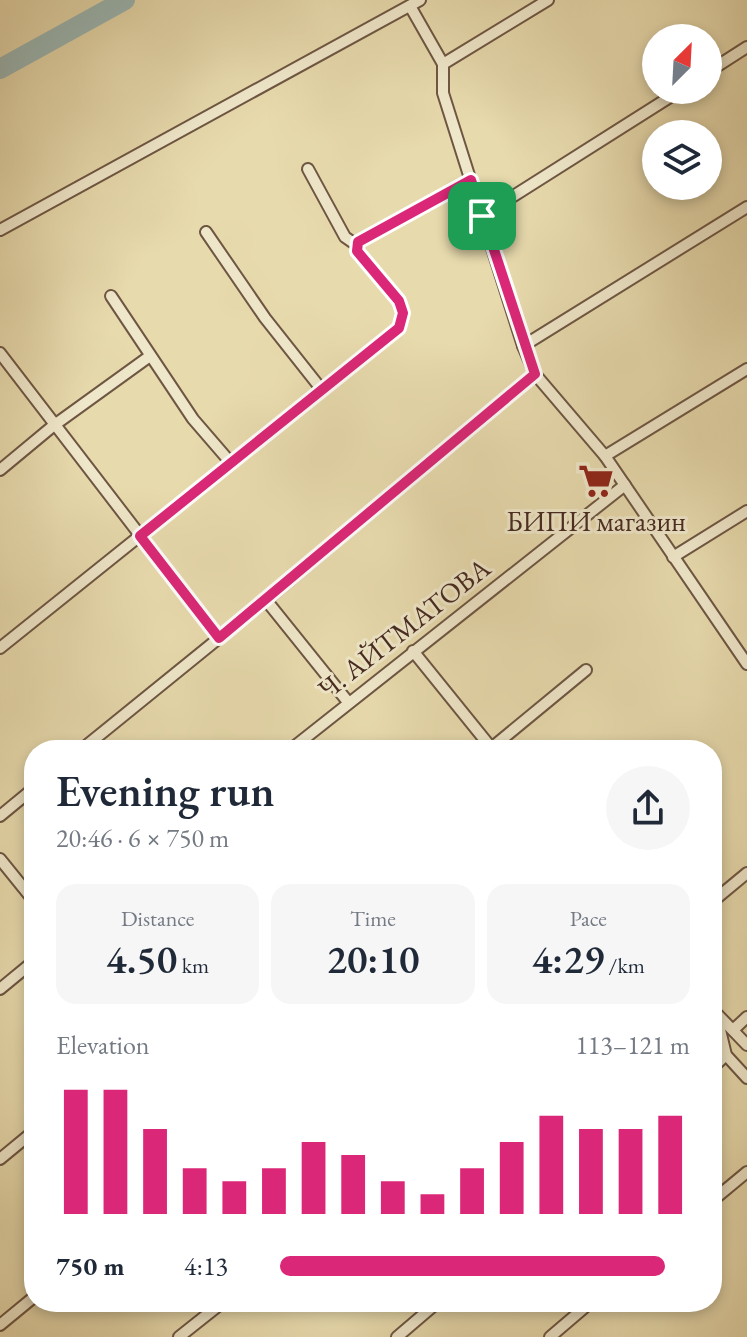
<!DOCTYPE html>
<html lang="en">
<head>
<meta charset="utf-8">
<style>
  :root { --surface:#fff; --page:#f6f6f7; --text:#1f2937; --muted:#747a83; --accent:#db2777 }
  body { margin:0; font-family:"EB Garamond",serif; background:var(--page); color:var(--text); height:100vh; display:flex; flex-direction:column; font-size:30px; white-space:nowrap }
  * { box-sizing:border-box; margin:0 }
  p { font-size:26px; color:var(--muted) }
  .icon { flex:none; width:44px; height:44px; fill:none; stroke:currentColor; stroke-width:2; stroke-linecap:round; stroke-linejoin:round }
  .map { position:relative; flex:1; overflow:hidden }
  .sheet { position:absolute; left:24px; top:740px; width:698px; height:572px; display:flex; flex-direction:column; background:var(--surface); border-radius:32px; box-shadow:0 4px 12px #0003 }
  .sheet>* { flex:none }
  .needle { width:52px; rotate:24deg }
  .tools { position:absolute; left:642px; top:24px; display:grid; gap:16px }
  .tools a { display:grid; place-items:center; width:80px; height:80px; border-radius:50%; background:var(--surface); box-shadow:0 4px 12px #0003; font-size:40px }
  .pin { position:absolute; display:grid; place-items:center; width:68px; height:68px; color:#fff; margin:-34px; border-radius:16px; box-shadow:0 4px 12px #0006 }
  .round { display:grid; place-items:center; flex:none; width:84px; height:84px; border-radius:42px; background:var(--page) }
  .headline { display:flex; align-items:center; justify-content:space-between; height:136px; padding:0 32px }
  h1 { font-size:44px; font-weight:600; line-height:60px }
  .stats { display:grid; grid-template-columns:repeat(3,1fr); gap:12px; height:136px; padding:8px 32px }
  .stats div { display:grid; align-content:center; border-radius:20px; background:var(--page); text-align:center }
  .stats b { font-size:40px; font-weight:600 }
  .stats small { font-size:22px; font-weight:400 }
  .stats p { font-size:22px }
  .chart { height:224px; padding:16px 32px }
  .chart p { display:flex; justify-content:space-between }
  .chart svg { width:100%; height:144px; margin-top:8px; stroke:var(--accent); stroke-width:6 }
  ul { padding:0 32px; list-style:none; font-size:26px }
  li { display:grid; grid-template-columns:128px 96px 1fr; align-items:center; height:60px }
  li i { height:20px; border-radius:10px; background:var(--accent) }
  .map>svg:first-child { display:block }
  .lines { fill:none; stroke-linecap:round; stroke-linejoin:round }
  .river { stroke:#9bb8b5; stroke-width:20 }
  .street-casing { stroke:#6e5643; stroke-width:14 }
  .street { stroke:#efe7ca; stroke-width:10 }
  .route-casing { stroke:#fff; stroke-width:16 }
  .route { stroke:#db2777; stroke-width:10 }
  .labels { text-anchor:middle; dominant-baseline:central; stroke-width:6; stroke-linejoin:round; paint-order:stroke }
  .poi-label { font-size:28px; fill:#462a20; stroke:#efe7ca }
  .street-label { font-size:28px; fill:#462a20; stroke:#efe7ca }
</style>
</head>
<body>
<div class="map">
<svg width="747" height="1337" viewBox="0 0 747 1337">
  <rect width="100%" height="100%" fill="#e7daad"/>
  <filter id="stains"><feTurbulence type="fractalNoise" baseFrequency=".0025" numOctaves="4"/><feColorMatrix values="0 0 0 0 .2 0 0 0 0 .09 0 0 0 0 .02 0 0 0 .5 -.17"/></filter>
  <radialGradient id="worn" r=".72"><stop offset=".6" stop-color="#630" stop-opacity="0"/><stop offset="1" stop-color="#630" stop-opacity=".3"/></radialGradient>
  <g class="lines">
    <polyline class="river" points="0,69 125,0"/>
    <g class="street-casing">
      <g id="street">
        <polyline points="410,6 443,64 443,93 523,346 535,374 605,456 747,664"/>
        <polyline points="443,64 548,0"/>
        <polyline points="708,72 747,47"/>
        <polyline points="308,169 345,237 358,246"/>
        <polyline points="482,216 681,90"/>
        <polyline points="0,230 420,0"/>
        <polyline points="206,232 265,318 322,390"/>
        <polyline points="111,296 193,419 231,463"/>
        <polyline points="523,346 747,207"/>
        <polyline points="0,353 219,638"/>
        <polyline points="605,456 747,369"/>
        <polyline points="0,470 53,426 150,356"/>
        <polyline points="673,557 747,511"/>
        <polyline points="266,600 348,702"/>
        <polyline points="0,648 399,328 403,313 399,301 357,251 358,242 471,180"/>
        <polyline points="413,651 493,750"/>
        <polyline points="81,750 266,600 535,374"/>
        <polyline points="290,750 625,485"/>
        <polyline points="489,750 586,670"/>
        <polyline points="0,816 34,788"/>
        <polyline points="0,859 34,901"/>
        <polyline points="712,902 747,873"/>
        <polyline points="0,989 34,961"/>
        <polyline points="716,1013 726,1055 747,1078"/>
        <polyline points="718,1015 747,1045"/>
        <polyline points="733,1030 747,1017"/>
        <polyline points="712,1068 726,1055"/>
        <polyline points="0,1159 34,1131"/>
        <polyline points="712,1201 747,1172"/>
        <polyline points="0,1325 34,1297"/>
        <polyline points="179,1337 223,1302"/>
        <polyline points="397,1337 438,1302"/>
        <polyline points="550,1337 591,1302"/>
      </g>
    </g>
    <use href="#street" class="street"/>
  </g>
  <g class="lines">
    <g class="route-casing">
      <polygon id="route" points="471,180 535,374 219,638 140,536 399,328 403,313 399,301 357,251 358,242"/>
    </g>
    <use href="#route" class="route"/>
  </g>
  <defs>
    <g id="supermarket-bare" transform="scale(2.76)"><path d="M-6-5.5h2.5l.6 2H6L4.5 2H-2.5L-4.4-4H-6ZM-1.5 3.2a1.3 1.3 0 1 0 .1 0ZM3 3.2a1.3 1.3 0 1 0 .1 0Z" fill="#8f2418" stroke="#efe7ca" stroke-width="2.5" paint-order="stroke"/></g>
  </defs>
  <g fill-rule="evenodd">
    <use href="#supermarket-bare" x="596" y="481"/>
  </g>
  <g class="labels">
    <g class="poi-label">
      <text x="596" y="521">БИПИ магазин</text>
    </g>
    <g class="street-label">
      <text transform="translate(404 628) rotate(-38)">Ч. АЙТМАТОВА</text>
    </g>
  </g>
  <rect width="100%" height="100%" filter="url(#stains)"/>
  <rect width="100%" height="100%" fill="url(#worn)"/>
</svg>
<div class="tools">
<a><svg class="needle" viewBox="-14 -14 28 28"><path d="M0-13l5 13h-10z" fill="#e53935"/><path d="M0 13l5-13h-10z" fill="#747a83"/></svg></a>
<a><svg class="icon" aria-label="layers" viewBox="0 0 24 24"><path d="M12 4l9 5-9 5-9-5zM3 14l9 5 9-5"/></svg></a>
</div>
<div class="pin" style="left:482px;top:216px;background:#1e9e55"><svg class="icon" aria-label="arrive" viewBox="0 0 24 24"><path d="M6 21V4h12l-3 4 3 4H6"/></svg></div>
<section class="sheet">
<div class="headline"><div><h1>Evening run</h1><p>20:46 · 6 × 750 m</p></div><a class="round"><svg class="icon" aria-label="share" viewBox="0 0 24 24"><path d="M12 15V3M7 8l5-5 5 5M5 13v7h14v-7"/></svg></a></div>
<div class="stats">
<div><p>Distance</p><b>4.50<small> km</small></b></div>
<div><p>Time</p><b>20:10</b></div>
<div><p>Pace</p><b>4:29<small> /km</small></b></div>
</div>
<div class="chart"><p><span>Elevation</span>113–121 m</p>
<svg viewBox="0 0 160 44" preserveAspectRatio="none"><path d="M5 44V6M15 44V6M25 44V18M35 44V30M45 44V34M55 44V30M65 44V22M75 44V26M85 44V34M95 44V38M105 44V30M115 44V22M125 44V14M135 44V18M145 44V18M155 44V14"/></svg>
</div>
<ul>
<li><b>750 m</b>4:13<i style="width:94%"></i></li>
</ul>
</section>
</div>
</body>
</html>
